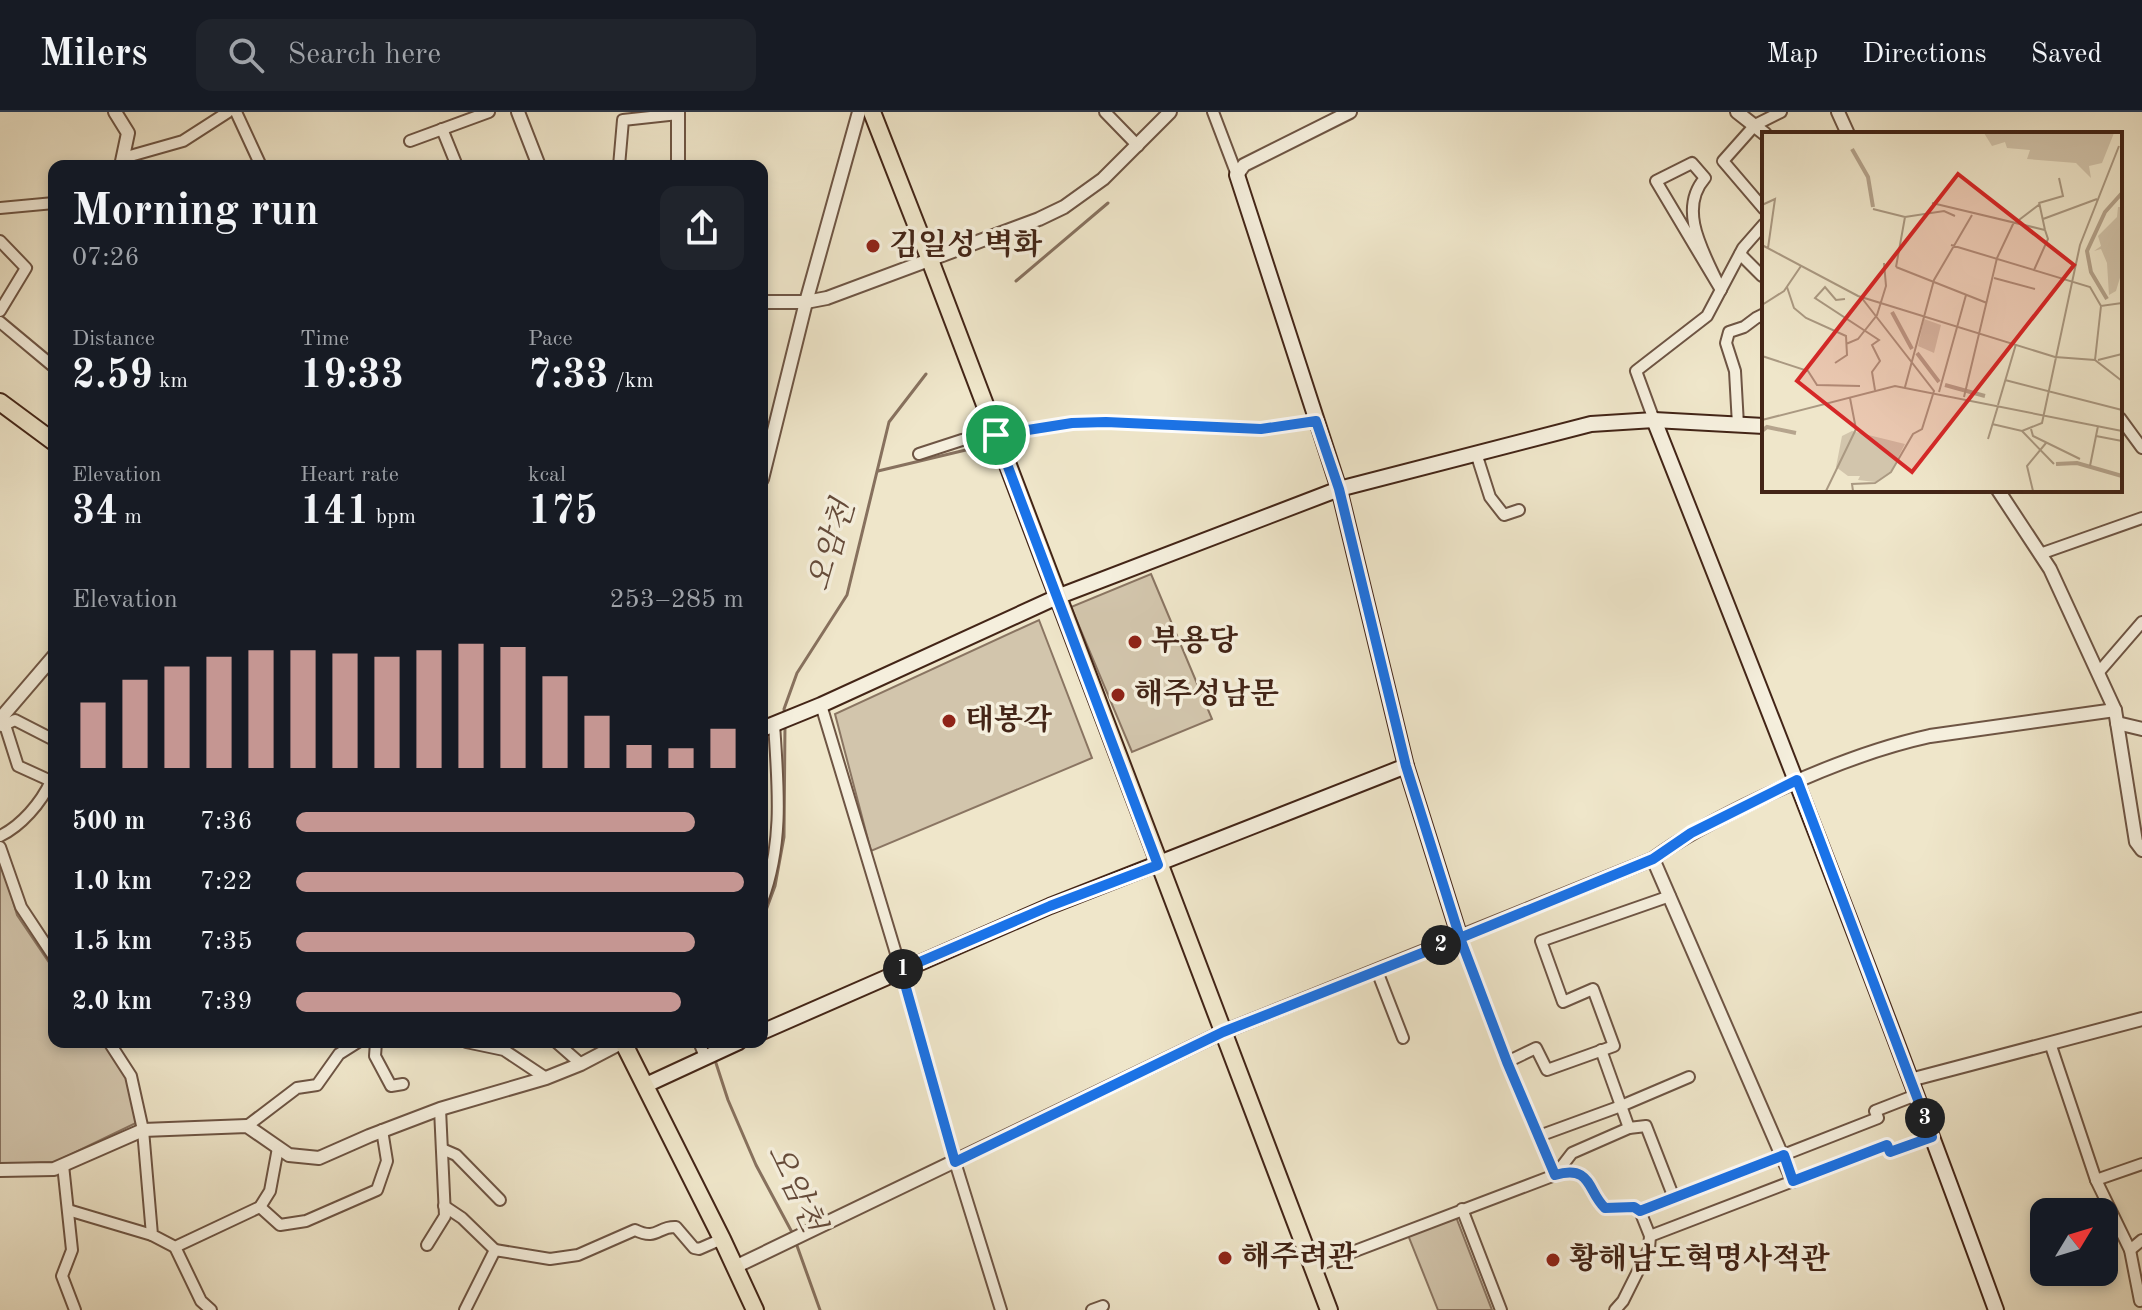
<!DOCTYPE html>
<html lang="en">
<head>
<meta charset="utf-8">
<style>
  :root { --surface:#171b24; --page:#20242c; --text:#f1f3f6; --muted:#9ea1a6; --line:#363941; --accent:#c59692 }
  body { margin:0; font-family:"Old Standard TT","Noto Serif KR",serif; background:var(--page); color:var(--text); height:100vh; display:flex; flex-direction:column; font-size:30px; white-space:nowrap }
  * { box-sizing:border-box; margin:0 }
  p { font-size:26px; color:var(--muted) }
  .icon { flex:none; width:44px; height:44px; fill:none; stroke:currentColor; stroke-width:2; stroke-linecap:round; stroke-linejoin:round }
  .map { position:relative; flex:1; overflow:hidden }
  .side { position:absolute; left:48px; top:48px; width:720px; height:888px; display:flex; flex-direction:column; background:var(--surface); border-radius:16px; box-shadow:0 4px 12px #0003 }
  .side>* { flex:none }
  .needle { width:52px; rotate:52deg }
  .controls { position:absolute; left:2030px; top:1086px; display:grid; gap:16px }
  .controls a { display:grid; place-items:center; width:88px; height:88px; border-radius:16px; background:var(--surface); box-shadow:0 4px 12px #0003; font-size:40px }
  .pin { position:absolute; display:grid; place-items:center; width:68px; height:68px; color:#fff; margin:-34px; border:4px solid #fff; border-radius:50%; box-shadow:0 2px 8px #0007 }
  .km { position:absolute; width:40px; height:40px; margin:-20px; border-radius:50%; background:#222; color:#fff; font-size:22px; line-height:40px; text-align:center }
  .round { display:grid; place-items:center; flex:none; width:84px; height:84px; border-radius:16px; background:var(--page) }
  .overview { display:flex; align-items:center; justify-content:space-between; height:136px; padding:0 24px }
  h1 { font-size:44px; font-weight:700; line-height:60px }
  .figures { display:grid; grid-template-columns:repeat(3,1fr); gap:12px; height:136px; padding:8px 24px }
  .figures div { display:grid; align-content:center }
  .figures b { font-size:40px; font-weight:700 }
  .figures small { font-size:22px; font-weight:400 }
  .figures p { font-size:22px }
  .chart { height:224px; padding:16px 24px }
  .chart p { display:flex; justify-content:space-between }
  .chart svg { width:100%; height:144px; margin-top:8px; stroke:var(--accent); stroke-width:6 }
  ul { padding:0 24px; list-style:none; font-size:26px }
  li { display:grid; grid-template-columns:128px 96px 1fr; align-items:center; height:60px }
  li i { height:20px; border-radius:10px; background:var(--accent) }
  header { display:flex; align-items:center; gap:48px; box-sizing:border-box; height:112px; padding:0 40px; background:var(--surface); border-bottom:2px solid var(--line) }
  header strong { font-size:38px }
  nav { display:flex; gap:44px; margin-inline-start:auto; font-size:28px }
  .search { width:560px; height:72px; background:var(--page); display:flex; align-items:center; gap:20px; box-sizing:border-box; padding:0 28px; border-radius:16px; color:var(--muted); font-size:30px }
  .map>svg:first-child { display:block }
  .green { fill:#d2c5ac; stroke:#8a7562; stroke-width:2 }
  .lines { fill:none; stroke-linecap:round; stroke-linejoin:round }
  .stream { stroke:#87715e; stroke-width:3 }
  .minor-casing { stroke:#6e5544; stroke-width:14 }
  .tertiary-casing { stroke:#6e5544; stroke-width:16 }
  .secondary-casing { stroke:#432517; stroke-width:18 }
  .primary-casing { stroke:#432517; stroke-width:20 }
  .minor { stroke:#f5efdd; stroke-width:10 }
  .tertiary { stroke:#f5efdd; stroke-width:12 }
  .secondary { stroke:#f5efdd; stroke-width:14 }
  .primary { stroke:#efe6ca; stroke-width:16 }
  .route-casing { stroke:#fff; stroke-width:16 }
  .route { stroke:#1a73e8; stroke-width:10 }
  .poi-dot { fill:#8f2418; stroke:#f5efdd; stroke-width:3 }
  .labels { text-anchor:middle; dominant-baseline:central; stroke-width:7; stroke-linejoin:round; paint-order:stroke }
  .poi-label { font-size:30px; font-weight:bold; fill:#432517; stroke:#f5efdd; text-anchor:start }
  .water-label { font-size:32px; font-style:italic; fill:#654b3a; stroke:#f5efdd }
  .inset-river { fill:none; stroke:#b5a48d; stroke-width:4 }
  .inset-road { fill:none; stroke:#aa9982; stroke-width:2 }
  .view { fill:#d62828; fill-opacity:0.15; stroke:#d62828; stroke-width:4 }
  .inset-edge { fill:none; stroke:#432517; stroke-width:4 }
</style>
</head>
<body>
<header>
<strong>Milers</strong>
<div class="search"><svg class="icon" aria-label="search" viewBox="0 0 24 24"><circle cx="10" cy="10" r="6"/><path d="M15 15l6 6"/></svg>Search here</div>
<nav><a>Map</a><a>Directions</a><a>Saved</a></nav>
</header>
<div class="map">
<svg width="2142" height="1198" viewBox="0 0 2142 1198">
  <rect width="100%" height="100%" fill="#efe6ca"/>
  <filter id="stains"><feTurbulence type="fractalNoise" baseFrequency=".0025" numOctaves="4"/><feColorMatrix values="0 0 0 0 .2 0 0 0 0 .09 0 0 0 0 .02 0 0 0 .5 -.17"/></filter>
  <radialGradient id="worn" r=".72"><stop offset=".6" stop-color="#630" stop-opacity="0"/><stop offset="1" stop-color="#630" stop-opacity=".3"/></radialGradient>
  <g class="green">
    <polygon points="1151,462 1212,607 1132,640 1071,495"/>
    <polygon points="1039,508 1092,646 871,739 835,602"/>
    <polygon points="0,744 17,803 54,858 54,930 103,930 126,965 138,1010 55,1050 0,1052"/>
    <polygon points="1456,1105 1492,1198 1438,1198 1408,1123"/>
  </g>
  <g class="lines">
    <g class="stream">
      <polyline points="1016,169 1108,91"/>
      <polyline points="878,359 970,337"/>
      <polyline points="785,604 784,597 797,561 847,483 889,310 926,262"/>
      <polyline points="762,809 775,774 784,725 785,612"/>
      <polyline points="714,945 728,988 756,1053 794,1124"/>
      <polyline points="796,1131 820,1198"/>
    </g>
    <g class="minor-casing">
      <g id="minor">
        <polyline points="236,0 261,54"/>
        <polyline points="1105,0 1138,34"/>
        <polyline points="1213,0 1237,63"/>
        <polyline points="442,17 457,54"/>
        <polyline points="410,29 489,0"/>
        <polyline points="123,46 183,29 228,0"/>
        <path d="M1692 51 1705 66C1676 99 1706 144 1721 178L1656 69Z"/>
        <polyline points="619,54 623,8 678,2"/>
        <polyline points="0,96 54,91"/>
        <polyline points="1764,97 1723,49 1755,13 1781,0"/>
        <polyline points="0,129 26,156 0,199"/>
        <polyline points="1740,142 1762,164 1764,164"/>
        <polyline points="0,210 54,255"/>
        <polyline points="2120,306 2142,336"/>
        <polyline points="1654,308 1636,259 1707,204 1743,136 1764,112"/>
        <polyline points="1738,313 1735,259 1726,231 1729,220 1744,215 1756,206 1764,202"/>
        <polyline points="1476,341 1490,385 1504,403 1519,398"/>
        <polyline points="919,342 962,328 1072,311 1106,310 1261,317 1316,309"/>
        <polyline points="2040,442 2142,406"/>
        <polyline points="2098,561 2142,510"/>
        <polyline points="821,593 901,858 955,1050 1001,1198"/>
        <polyline points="2,614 15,608 54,628"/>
        <path d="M0 724C21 714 41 691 51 669L18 654 5 613"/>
        <polyline points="0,735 21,795 54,845"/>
        <path d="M762 789C784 730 778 674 774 612"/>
        <polyline points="1460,826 1507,950 1555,1063"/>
        <polyline points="1377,859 1403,926"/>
        <polyline points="109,930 131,964 143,1018 152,1123 175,1135 260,1095 270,1079 278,1036"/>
        <polyline points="376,930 375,944 391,974 403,972"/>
        <polyline points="466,930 504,938 546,966"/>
        <polyline points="556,930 581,952"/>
        <polyline points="699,930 705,945"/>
        <polyline points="2050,931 2096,1068 2130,1138 2140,1189"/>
        <polyline points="1601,938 1629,1016"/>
        <polyline points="1507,950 1536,936 1547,958 1614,934 1593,877 1563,890 1541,829 1670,784"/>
        <polyline points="247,1014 297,976 317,973 339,942 358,930"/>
        <polyline points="1539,1024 1621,994 1689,965"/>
        <polyline points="442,1037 456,1043 500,1088"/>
        <polyline points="63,1053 72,1138 62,1164 75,1198"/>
        <polyline points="1555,1063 1572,1041 1629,1016 1646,1014 1674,1086"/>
        <polyline points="2096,1068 2142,1052"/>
        <polyline points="444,1094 462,1106 495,1138"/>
        <polyline points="260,1095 280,1113 306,1109 377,1078 387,1049 382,1018"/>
        <polyline points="1462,1097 1501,1198"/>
        <polyline points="68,1098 152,1123"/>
        <polyline points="1640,1099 1878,1006 1875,999 1916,983"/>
        <polyline points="1650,1124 1887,1033 1890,1040 1932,1025"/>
        <polyline points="427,1133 445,1104 440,997"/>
        <polyline points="175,1135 201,1189 211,1198"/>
        <polyline points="2130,1138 2142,1128"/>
        <path d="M1313 1155 1555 1063C1592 1052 1587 1078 1605 1096L1634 1095 1640 1099 1650 1124 1649 1137 1623 1189 1615 1198"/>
        <path d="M465 1198 495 1138 550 1147 578 1143 635 1118C658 1129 657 1114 676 1115L694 1136 699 1137 722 1127"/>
        <polyline points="1092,1198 1103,1194"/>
      </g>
    </g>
    <g class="tertiary-casing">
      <g id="tertiary">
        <polyline points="115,0 128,21 121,54"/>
        <polyline points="518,0 539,54"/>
        <polyline points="678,0 678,54"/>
        <polyline points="1737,0 1765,22"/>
        <polyline points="1838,0 1848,22"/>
        <polyline points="1237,63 1244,53 1350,0"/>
        <polyline points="762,190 806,190 827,186 1039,107 1064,95 1103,67 1170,0"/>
        <polyline points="762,367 806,190 859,0"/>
        <polyline points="1998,378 2050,457 2115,598 2136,730 2142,738"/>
        <polyline points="0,607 54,544"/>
        <polyline points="2117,611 2142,617"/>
        <polyline points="1653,747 1793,1069"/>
        <polyline points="1910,968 2142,907"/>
        <polyline points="0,1058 54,1057 143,1018 247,1014 289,1043 319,1046 369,1024 440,997 546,966 581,952 623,930"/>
        <path d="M735 1155 1223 920 1653 747C1681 726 1712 710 1744 694 1802 665 1866 638 1930 624L2115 598"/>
      </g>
    </g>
    <g class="secondary-casing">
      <g id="secondary">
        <polyline points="1237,63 1339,377 1406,654 1460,826"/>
        <path d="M1654 308C1771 603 1887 899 1996 1198"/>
        <polyline points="762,617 821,593 1057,485 1339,377 1591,312 1654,308 1764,314"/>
        <polyline points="762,920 1050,794 1406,654"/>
        <polyline points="646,973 739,930"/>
      </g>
    </g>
    <g class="primary-casing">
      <g id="primary">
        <polyline points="872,0 930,148 1329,1198"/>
        <polyline points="0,290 54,330"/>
        <polyline points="623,930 722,1127 755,1198"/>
      </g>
    </g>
    <use href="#minor" class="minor"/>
    <use href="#tertiary" class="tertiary"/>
    <use href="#secondary" class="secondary"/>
    <use href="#primary" class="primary"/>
  </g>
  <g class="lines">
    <g class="route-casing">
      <path id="route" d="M996 323 1158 753 1050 794 901 858 955 1050 1223 920 1460 826 1507 950 1555 1063C1592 1052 1587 1079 1605 1096L1634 1095 1640 1099 1784 1043 1793 1069 1887 1033 1890 1040 1932 1025 1797 668 1691 721 1653 747 1460 826 1406 654 1339 377 1316 309 1261 317 1106 310 1072 311 996 323"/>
    </g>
    <use href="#route" class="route"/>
  </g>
  <g class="poi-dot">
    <circle cx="873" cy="134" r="8"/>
    <circle cx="1135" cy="530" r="8"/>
    <circle cx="1118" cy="583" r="8"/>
    <circle cx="949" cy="609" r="8"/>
    <circle cx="1225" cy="1146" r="8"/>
    <circle cx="1553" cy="1148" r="8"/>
  </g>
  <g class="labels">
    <g class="poi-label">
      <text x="889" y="134">김일성 벽화</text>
      <text x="1151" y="530">부용당</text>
      <text x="1134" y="583">해주성남문</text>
      <text x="965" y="609">태봉각</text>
      <text x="1241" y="1146">해주려관</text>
      <text x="1569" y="1148">황해남도혁명사적관</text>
    </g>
    <g class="water-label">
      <text transform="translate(833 434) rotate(-73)">오암천</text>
      <text transform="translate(794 1077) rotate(65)">오암천</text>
    </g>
  </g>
  <g transform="translate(1762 20)">
    <rect width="360" height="360" fill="#efe6ca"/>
    <path d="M222 1H352L340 31 327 34 329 46 314 31 265 27 268 18 245 16 243 10 230 14ZM356 75H360V139L354 159 347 163 345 131 339 117 332 119 339 114 336 104 355 85ZM162 187 179 193 172 221 156 214ZM90 299 143 312 129 339 113 350 96 348 98 344H86L74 335 80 304Z" fill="#d2c5ac"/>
    <path class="inset-river" d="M90 17 106 45 111 75M345 167 329 140 325 119 343 80 360 61M130 180 150 217M155 221 177 250M183 253 223 264M0 299 5 295 34 301M294 332 315 331 360 344"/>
    <path class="inset-road" d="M277 70 283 98M170 71 283 98 286 107 272 138M277 71 301 64 297 46M0 73 13 67 6 116M111 77 143 85 182 79 193 84M281 87 335 67M253 91 278 72M0 113 96 164 293 225 333 228 360 249M189 113 328 155 339 174 360 171M134 135 143 85M134 135 225 171M232 146 273 157M25 155 32 176 44 186 84 204 85 223 73 231M83 167 74 168 63 155 53 166 117 208 110 213 118 229 110 240 113 258M0 173 22 159 39 134M84 212 96 207 115 183 124 154 122 131M0 224 46 239 55 253 98 254M333 228 339 174M336 228 360 222M243 248 360 278M143 255 172 148 210 83M177 260 204 163M202 265 235 126 252 90M236 273 254 212M0 288 133 254 360 299M230 292 260 299 280 291 318 113 357 14M269 297 271 304 318 327M260 299 292 332M334 304 360 309M226 307 236 274M328 334 336 294M64 359 94 297 88 266M91 359 90 352 113 351 129 340 151 302 160 297 172 259 99 165M271 359 265 334 284 311"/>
    <path class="view" d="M196 42 312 133 150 340 35 249Z"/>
    <rect width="360" height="360" class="inset-edge"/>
  </g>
  <rect width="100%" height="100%" filter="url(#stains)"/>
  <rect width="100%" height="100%" fill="url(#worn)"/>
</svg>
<div class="controls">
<a><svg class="needle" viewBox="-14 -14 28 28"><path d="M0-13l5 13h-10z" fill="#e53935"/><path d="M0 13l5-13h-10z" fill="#9ea1a6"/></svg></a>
</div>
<div class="pin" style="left:996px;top:323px;background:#1e9e55"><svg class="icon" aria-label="arrive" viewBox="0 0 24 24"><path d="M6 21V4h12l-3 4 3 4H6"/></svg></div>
<b class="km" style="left:903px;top:857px">1</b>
<b class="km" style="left:1441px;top:833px">2</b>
<b class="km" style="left:1925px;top:1006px">3</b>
<section class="side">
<div class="overview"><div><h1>Morning run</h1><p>07:26</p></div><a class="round"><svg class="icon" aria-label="share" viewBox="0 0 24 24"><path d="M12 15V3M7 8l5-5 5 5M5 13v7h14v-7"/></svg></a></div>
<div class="figures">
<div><p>Distance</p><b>2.59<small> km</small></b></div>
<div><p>Time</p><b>19:33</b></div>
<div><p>Pace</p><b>7:33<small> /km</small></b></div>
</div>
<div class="figures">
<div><p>Elevation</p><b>34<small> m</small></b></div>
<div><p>Heart rate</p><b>141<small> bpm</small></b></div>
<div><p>kcal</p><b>175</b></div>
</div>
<div class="chart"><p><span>Elevation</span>253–285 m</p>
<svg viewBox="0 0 160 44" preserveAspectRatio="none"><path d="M5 44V24M15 44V17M25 44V13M35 44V10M45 44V8M55 44V8M65 44V9M75 44V10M85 44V8M95 44V6M105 44V7M115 44V16M125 44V28M135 44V37M145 44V38M155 44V32"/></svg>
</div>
<ul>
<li><b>500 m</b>7:36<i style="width:89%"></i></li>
<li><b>1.0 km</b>7:22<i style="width:100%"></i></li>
<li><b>1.5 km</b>7:35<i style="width:89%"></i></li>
<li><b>2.0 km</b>7:39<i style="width:86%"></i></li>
</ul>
</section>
</div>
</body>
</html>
